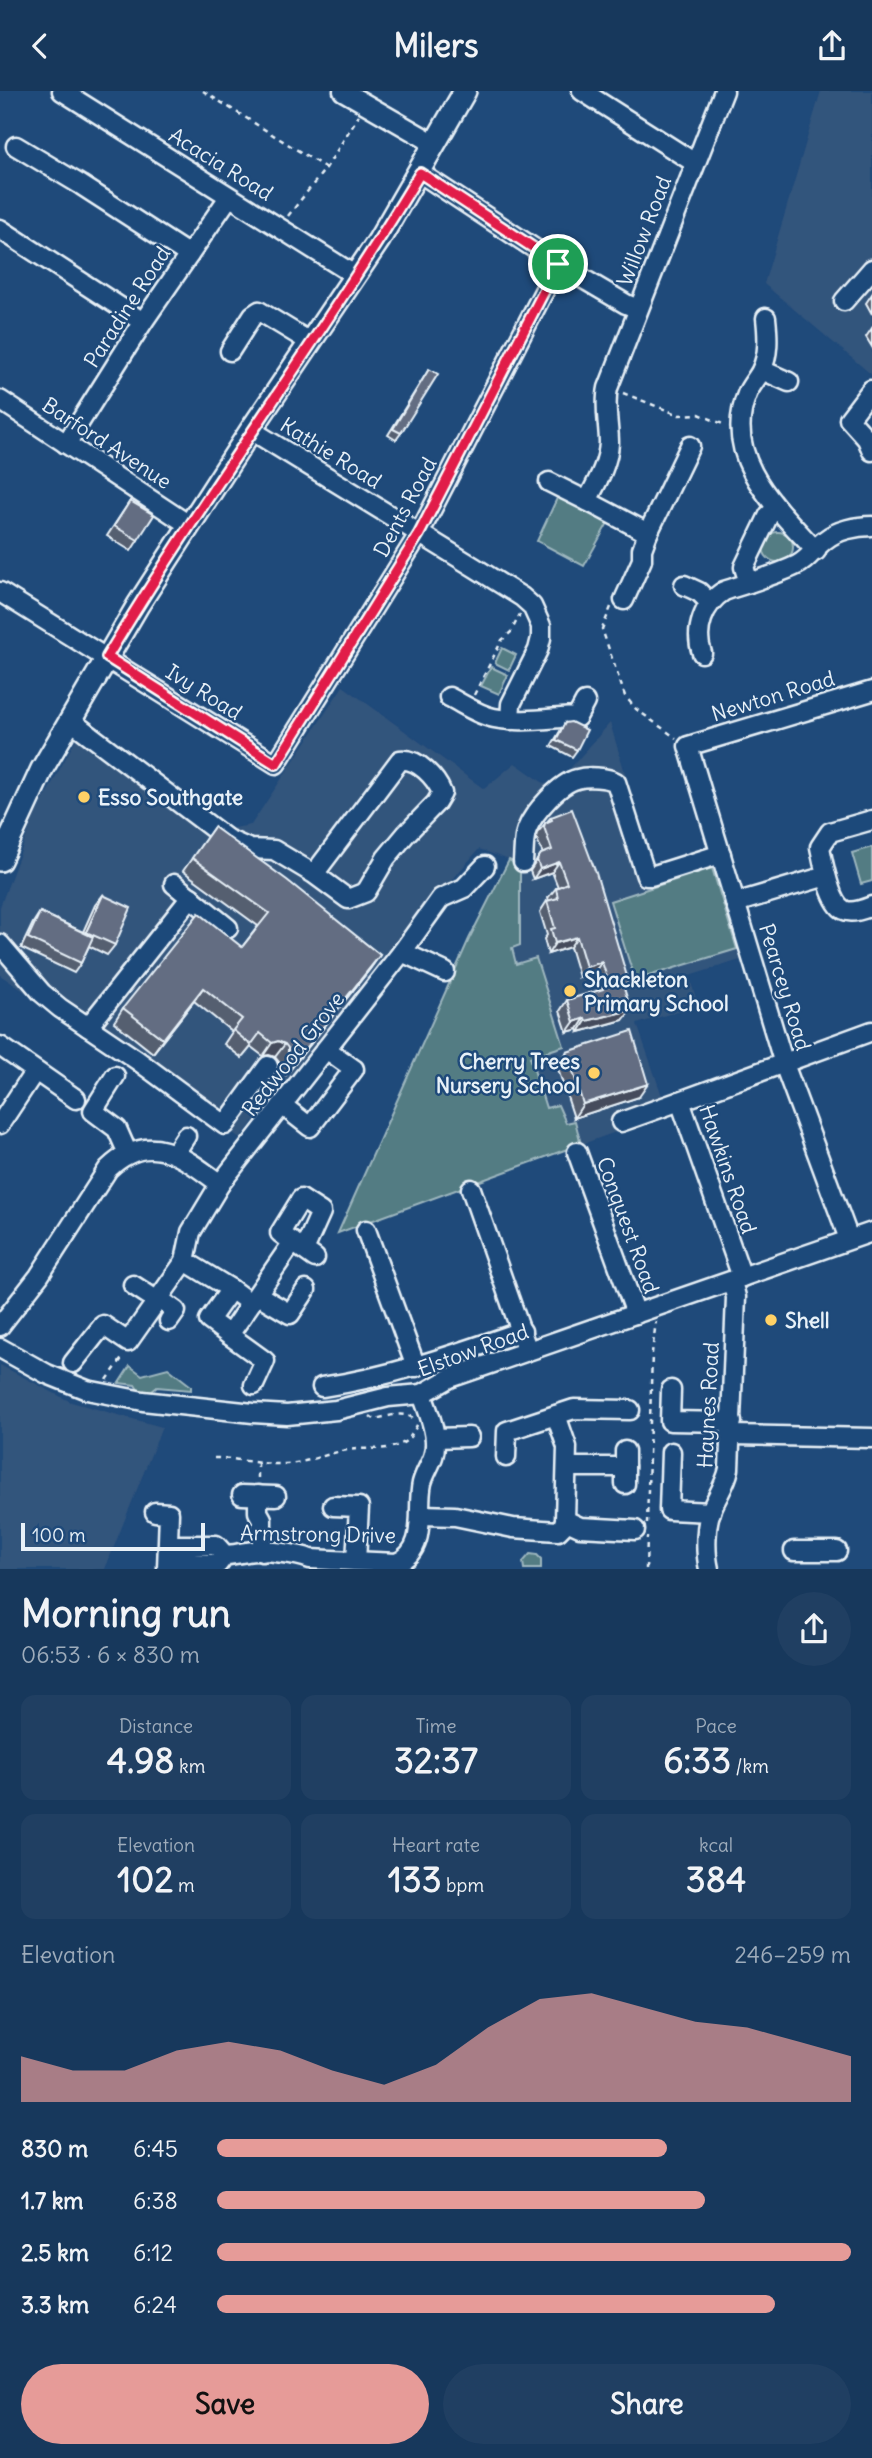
<!DOCTYPE html>
<html lang="en">
<head>
<meta charset="utf-8">
<style>
  :root { --surface:#17385c; --page:#203f62; --text:#f1f3f6; --muted:#9eacbb; --accent:#e69b98 }
  body { margin:0; font-family:Delius,sans-serif; background:var(--page); color:var(--text); height:100vh; display:flex; flex-direction:column; font-size:26px; white-space:nowrap }
  * { box-sizing:border-box; margin:0 }
  p { font-size:23px; color:var(--muted) }
  .icon { flex:none; width:38px; height:38px; fill:none; stroke:currentColor; stroke-width:2; stroke-linecap:round; stroke-linejoin:round }
  .map { position:relative; height:1478px; overflow:hidden }
  .sheet { display:flex; flex-direction:column; background:var(--surface); flex:1 }
  .sheet>* { flex:none }
  .scale { position:absolute; left:21px; bottom:18px; width:184px; box-sizing:border-box; padding-left:7px; border:4px solid #e8f1f8; border-top:0; font-size:19px; line-height:24px; white-space:nowrap; color:#e8f1f8; -webkit-text-stroke:5px #1f4a7a; paint-order:stroke }
  .pin { position:absolute; display:grid; place-items:center; width:60px; height:60px; color:#fff; margin:-30px; border:4px solid #fff; border-radius:50%; box-shadow:0 2px 7px #0007 }
  .round { display:grid; place-items:center; flex:none; width:74px; height:74px; border-radius:37px; background:var(--page) }
  .overview { display:flex; align-items:center; justify-content:space-between; height:119px; padding:0 21px }
  h1 { font-size:38px; font-weight:700; line-height:52px }
  .metrics { display:grid; grid-template-columns:repeat(3,1fr); gap:10px; height:119px; padding:7px 21px }
  .metrics div { display:grid; align-content:center; border-radius:14px; background:var(--page); text-align:center }
  .metrics b { font-size:35px; font-weight:700 }
  .metrics small { font-size:19px; font-weight:400 }
  .metrics p { font-size:19px }
  .chart { height:196px; padding:14px 21px }
  .chart p { display:flex; justify-content:space-between }
  .chart svg { width:100%; height:126px; margin-top:7px; fill:var(--accent); opacity:.7 }
  .button { display:flex; gap:14px; margin-top:auto; padding:14px 21px }
  .button a { flex:1; height:80px; border-radius:42px; background:var(--accent); color:#111; font-size:28px; font-weight:700; line-height:80px; text-align:center }
  .button a+a { background:var(--page); color:var(--text) }
  ul { padding:0 21px; list-style:none; font-size:23px }
  li { display:grid; grid-template-columns:112px 84px 1fr; align-items:center; height:52px }
  li i { height:18px; border-radius:9px; background:var(--accent) }
  header { display:flex; justify-content:space-between; align-items:center; height:91px; padding:0 21px; background:var(--surface); font-size:32px; font-weight:700 }
  .map>svg:first-child { display:block }
  .built { fill:#33547c }
  .green { fill:#527c83; stroke:#9db6be; stroke-width:2 }
  .lines { fill:none; stroke-linecap:round; stroke-linejoin:round }
  .minor-casing { stroke:#e8f1f8; stroke-width:23 }
  .major-casing { stroke:#e8f1f8; stroke-width:26 }
  .path { stroke:#e8f1f8; stroke-width:2.5; stroke-dasharray:5 5; stroke-linecap:butt }
  .minor { stroke:#1f4a7a; stroke-width:18 }
  .major { stroke:#1f4a7a; stroke-width:21 }
  .wall { fill:#555e70; stroke:#e8f1f8; stroke-width:2 }
  .shaded-wall { fill:#454c5b; stroke:#e8f1f8; stroke-width:2 }
  .building { fill:#636d82; stroke:#e8f1f8; stroke-width:2 }
  .route-casing { stroke:#fff; stroke-width:14 }
  .route { stroke:#e11d48; stroke-width:9 }
  .poi-dot { fill:#ffd166; stroke:#1f4a7a; stroke-width:2.5 }
  .labels { text-anchor:middle; dominant-baseline:central; stroke-width:5; stroke-linejoin:round; paint-order:stroke }
  .street-label { font-size:21px; fill:#e8f1f8; stroke:#1f4a7a }
  .poi-label { font-size:21px; font-weight:bold; fill:#e8f1f8; stroke:#1f4a7a; text-anchor:start }
</style>
</head>
<body>
<header><svg class="icon" aria-label="back" viewBox="0 0 24 24"><path d="M15 5l-7 7 7 7"/></svg>Milers<svg class="icon" aria-label="share" viewBox="0 0 24 24"><path d="M12 15V3M7 8l5-5 5 5M5 13v7h14v-7"/></svg></header>
<div class="map">
<svg width="872" height="1478" viewBox="0 0 872 1478">
  <rect width="100%" height="100%" fill="#1f4a7a"/>
  <filter id="ink" filterUnits="userSpaceOnUse"><feTurbulence type="fractalNoise" baseFrequency=".0143" numOctaves="2"/><feDisplacementMap in="SourceGraphic" scale="14" xChannelSelector="R" yChannelSelector="G"/><feConvolveMatrix kernelMatrix="1 2 1 2 8 2 1 2 1" color-interpolation-filters="sRGB"/></filter>
  <g filter="url(#ink)">
    <g class="built">
      <polygon points="821,0 872,0 872,284 764,193"/>
      <polygon points="343,595 484,698 515,672 542,691 554,696 610,632 656,785 709,769 740,869 689,885 698,914 637,933 668,1022 338,1142 469,848 509,769 479,758 404,844 240,1047 0,884 0,816 33,728 84,633 228,738 251,734"/>
      <polygon points="0,1274 71,1311 162,1336 105,1478 0,1478"/>
    </g>
    <g class="green">
      <polygon points="559,403 609,430 584,475 537,450"/>
      <circle cx="778" cy="456" r="15"/>
      <polygon points="502,557 516,564 509,579 495,572"/>
      <polygon points="491,576 508,584 499,603 481,595"/>
      <polygon points="872,756 872,790 861,793 852,762"/>
      <polygon points="509,769 520,775 520,854 512,857 516,873 536,867 564,955 530,966 546,1017 558,1014 566,1032 575,1030 581,1053 338,1142 469,848"/>
      <polygon points="712,777 737,858 635,889 610,810"/>
      <polygon points="130,1275 142,1284 168,1277 191,1295 191,1299 157,1296 151,1301 139,1300 135,1294 119,1292"/>
      <polygon points="530,1463 537,1464 541,1468 541,1478 524,1478 523,1471"/>
    </g>
    <g class="lines">
      <g class="minor-casing">
        <g id="minor">
          <polyline points="62,0 356,185"/>
          <polyline points="343,0 435,53"/>
          <polyline points="582,0 695,72"/>
          <polyline points="16,55 81,94 189,164"/>
          <polyline points="420,82 558,173 626,213 638,218"/>
          <polyline points="0,138 143,231"/>
          <polyline points="844,210 872,178"/>
          <path d="M766 227C768 245 769 264 761 280 757 288 750 295 747 303 721 367 777 417 816 460"/>
          <polyline points="230,260 253,224 259,220 310,251"/>
          <polyline points="762,279 789,291"/>
          <polyline points="871,299 849,328 867,348 872,360"/>
          <polyline points="0,309 189,434"/>
          <polyline points="251,339 474,476 522,506 532,515 541,535 541,547 538,559 511,613 510,629"/>
          <polyline points="66,353 143,231 229,106"/>
          <polyline points="549,391 587,410"/>
          <path d="M648 442 587 410C597 391 608 373 609 352 609 333 604 316 608 297L724 0"/>
          <polyline points="749,492 744,476 769,424 777,417"/>
          <polyline points="684,494 699,501 709,511"/>
          <polyline points="0,501 276,673 419,443 558,173"/>
          <polyline points="624,509 642,469 642,458 648,442 690,355"/>
          <path d="M702 562C694 540 703 513 724 500 748 492 774 485 797 474 810 468 814 457 825 449 837 439 857 435 872 435"/>
          <path d="M449 606C463 613 478 624 494 627 520 632 550 627 577 626L585 611"/>
          <path d="M70 629 227 748 250 758 274 759 314 783 348 808 366 801 386 767 406 743 436 712 442 702C436 687 418 667 400 669L314 783"/>
          <path d="M872 729 830 741 820 756C823 771 830 812 844 819 852 823 864 818 872 815"/>
          <path d="M523 771C524 761 523 748 527 738 533 722 560 692 577 688 587 685 607 686 616 691L646 785H651L721 763"/>
          <polyline points="174,793 228,837"/>
          <polyline points="735,812 826,785"/>
          <polyline points="0,853 42,902 60,917 137,969 225,1034 268,975"/>
          <polyline points="402,861 445,881"/>
          <polyline points="88,936 191,806"/>
          <polyline points="0,955 76,1008"/>
          <polyline points="115,985 93,1020 117,1038 128,1063"/>
          <polyline points="282,1014 310,1036 354,978 326,958"/>
          <polyline points="621,1031 680,1010"/>
          <polyline points="0,1033 35,980"/>
          <polyline points="577,1061 636,1223"/>
          <polyline points="175,1062 186,1045"/>
          <polyline points="471,1098 525,1252"/>
          <polyline points="366,1139 416,1276"/>
          <polyline points="849,1148 784,973 688,655 872,600"/>
          <polyline points="304,1159 321,1121 301,1108 280,1142 315,1167"/>
          <polyline points="185,1170 231,1198"/>
          <polyline points="742,1186 680,1010 872,940"/>
          <polyline points="133,1194 156,1209"/>
          <polyline points="258,1204 290,1223 306,1199"/>
          <polyline points="158,1207 176,1220 169,1230"/>
          <polyline points="250,1212 231,1198 209,1229 229,1244 293,1151"/>
          <path d="M0 1235 39 1185 108 1078C149 1038 183 1065 220 1093"/>
          <polyline points="229,1244 265,1270 254,1294"/>
          <polyline points="0,1257 47,1283 87,1299 143,1310 253,1322 287,1324 336,1319 388,1306 422,1303 450,1287 872,1141"/>
          <polyline points="73,1272 103,1234 128,1251 185,1170 191,1141 220,1093 402,861 441,807 464,797 485,775"/>
          <path d="M322 1296C391 1286 456 1263 522 1240"/>
          <polyline points="671,1299 670,1330 732,1331"/>
          <polyline points="732,1344 872,1347"/>
          <polyline points="435,1347 469,1346"/>
          <polyline points="671,1361 669,1419 711,1421"/>
          <polyline points="506,1366 507,1340 574,1318 630,1319"/>
          <polyline points="568,1376 625,1376"/>
          <polyline points="625,1393 625,1360"/>
          <polyline points="242,1404 276,1405"/>
          <polyline points="258,1404 258,1421 262,1428 262,1461"/>
          <polyline points="333,1415 359,1416 356,1470"/>
          <polyline points="155,1421 169,1422 167,1478"/>
          <polyline points="422,1424 455,1425 513,1437 558,1440 563,1435 565,1429 567,1356 556,1324"/>
          <polyline points="565,1429 580,1436 635,1439"/>
          <polyline points="169,1454 216,1454 225,1464"/>
          <polyline points="794,1460 837,1460"/>
          <path d="M168 1471 218 1473 225 1464C233 1464 239 1462 247 1461 260 1458 299 1463 310 1468L397 1472C429 1457 416 1419 422 1392 426 1377 436 1368 435 1351 435 1335 427 1318 422 1303"/>
          <path d="M709 1478C705 1461 705 1431 713 1415 719 1402 726 1392 729 1378L736 1206 732 1190"/>
        </g>
      </g>
      <g class="major-casing">
        <polyline id="major" points="0,769 42,678 138,514 251,339 379,149 465,0"/>
      </g>
      <g class="path">
        <polyline points="203,0 326,77"/>
        <polyline points="288,125 326,77 359,24"/>
        <polyline points="623,302 679,324 699,323 725,334"/>
        <polyline points="611,516 602,538 625,605 636,618 676,647"/>
        <polyline points="474,604 502,549 511,541 520,523"/>
        <polyline points="107,1289 123,1266"/>
        <path d="M370 1325 374 1328C387 1326 406 1318 416 1330"/>
        <path d="M214 1367C236 1367 256 1373 279 1373 307 1374 331 1359 358 1358 375 1357 392 1360 406 1350 411 1346 415 1338 418 1332"/>
        <polyline points="258,1372 258,1389"/>
        <polyline points="647,1433 652,1262 656,1230"/>
        <polyline points="646,1478 647,1446"/>
      </g>
      <use href="#minor" class="minor"/>
      <use href="#major" class="major"/>
    </g>
    <g class="wall">
      <polygon points="872,203 872,223 866,212"/>
      <polygon points="872,237 872,256 866,246"/>
      <polygon points="429,278 401,342 396,349 388,344"/>
      <polygon points="130,410 138,449 131,460 107,445"/>
      <polygon points="565,632 577,659 572,666 551,655"/>
      <polygon points="551,726 624,898 623,929 579,941 578,938 567,941 560,920 567,909 596,901 599,896 594,881 579,886 570,856 548,863 544,848 547,844 540,821 547,810 549,810 548,807 556,797 558,796 552,781 533,788 530,780 541,763 543,763 536,746 537,742"/>
      <polygon points="214,736 380,864 370,878 286,984 279,978 279,971 275,966 269,964 263,965 251,956 242,967 224,953 232,941 194,910 153,962 114,931 123,917 242,856 258,835 183,780"/>
      <polygon points="103,804 115,854 107,864 89,855 81,872 74,882 21,857 33,832 40,821 83,841 95,814"/>
      <polygon points="567,961 639,1006 574,1027 557,975"/>
    </g>
    <g class="shaded-wall">
      <polygon points="559,771 552,781 533,788 540,778"/>
      <polygon points="577,846 570,856 548,863 555,852"/>
      <polygon points="380,864 370,878 286,984 296,970"/>
      <polygon points="602,871 594,881 579,886 586,876"/>
      <polygon points="203,897 194,910 153,962 163,948"/>
      <polygon points="631,919 623,929 579,941 586,930"/>
      <polygon points="585,927 578,938 567,941 574,931"/>
      <polygon points="278,950 285,953 275,966 269,964 263,965 272,952"/>
      <polygon points="648,993 639,1006 574,1027 583,1013"/>
    </g>
    <g class="building">
      <polygon points="429,278 438,283 401,342 393,338"/>
      <polygon points="130,410 154,424 138,449 114,435"/>
      <polygon points="571,631 587,639 577,659 556,649 565,632"/>
      <polygon points="572,718 596,782 629,892 623,894 631,919 586,930 585,927 574,931 567,909 603,898 601,892 608,890 602,871 586,876 577,846 555,852 551,838 555,837 547,810 558,807 556,797 567,792 559,771 540,778 537,769 541,763 552,759 544,736 545,732 552,729 551,726"/>
      <polygon points="214,736 287,789 380,864 296,970 288,964 288,957 285,953 278,950 272,952 260,942 251,954 233,939 242,928 203,897 163,948 123,917 199,822 242,856 269,822 192,767"/>
      <polygon points="103,804 131,817 115,854 86,841"/>
      <polygon points="40,821 93,846 81,872 28,847"/>
      <polygon points="632,940 648,993 583,1013 567,961"/>
    </g>
  </g>
  <g class="lines" filter="url(#ink)">
    <g class="route-casing">
      <path id="route" d="M420 82 558 173 419 443 276 673 107 566C206 401 321 247 420 82Z"/>
    </g>
    <use href="#route" class="route"/>
  </g>
  <g class="poi-dot">
    <circle cx="84" cy="706" r="7"/>
    <circle cx="570" cy="900" r="7"/>
    <circle cx="594" cy="982" r="7"/>
    <circle cx="771" cy="1229" r="7"/>
  </g>
  <g class="labels">
    <g class="street-label">
      <text transform="translate(221 73) rotate(32)">Acacia Road</text>
      <text transform="translate(644 140) rotate(-69)">Willow Road</text>
      <text transform="translate(127 216) rotate(-57)">Paradine Road</text>
      <text transform="translate(107 352) rotate(33)">Barford Avenue</text>
      <text transform="translate(331 362) rotate(32)">Kathie Road</text>
      <text transform="translate(405 416) rotate(-62)">Dents Road</text>
      <text transform="translate(204 601) rotate(32)">Ivy Road</text>
      <text transform="translate(773 605) rotate(-17)">Newton Road</text>
      <text transform="translate(785 896) rotate(73)">Pearcey Road</text>
      <text transform="translate(293 963) rotate(-52)">Redwood Grove</text>
      <text transform="translate(728 1078) rotate(71)">Hawkins Road</text>
      <text transform="translate(628 1134) rotate(70)">Conquest Road</text>
      <text transform="translate(473 1259) rotate(-20)">Elstow Road</text>
      <text transform="translate(708 1314) rotate(-87)">Haynes Road</text>
      <text transform="translate(318 1443) rotate(1)">Armstrong Drive</text>
    </g>
    <g class="poi-label">
      <text x="98" y="706">Esso Southgate</text>
      <text x="584" y="888">Shackleton<tspan x="584" dy="24">Primary School</tspan></text>
      <text x="580" y="970" text-anchor="end">Cherry Trees<tspan x="580" dy="24">Nursery School</tspan></text>
      <text x="785" y="1229">Shell</text>
    </g>
  </g>
</svg>
<div class="scale">100 m</div>
<div class="pin" style="left:558px;top:173px;background:#1e9e55"><svg class="icon" aria-label="arrive" viewBox="0 0 24 24"><path d="M6 21V4h12l-3 4 3 4H6"/></svg></div>
</div>
<section class="sheet">
<div class="overview"><div><h1>Morning run</h1><p>06:53 · 6 × 830 m</p></div><a class="round"><svg class="icon" aria-label="share" viewBox="0 0 24 24"><path d="M12 15V3M7 8l5-5 5 5M5 13v7h14v-7"/></svg></a></div>
<div class="metrics">
<div><p>Distance</p><b>4.98<small> km</small></b></div>
<div><p>Time</p><b>32:37</b></div>
<div><p>Pace</p><b>6:33<small> /km</small></b></div>
</div>
<div class="metrics">
<div><p>Elevation</p><b>102<small> m</small></b></div>
<div><p>Heart rate</p><b>133<small> bpm</small></b></div>
<div><p>kcal</p><b>384</b></div>
</div>
<div class="chart"><p><span>Elevation</span>246–259 m</p>
<svg viewBox="0 0 160 44" preserveAspectRatio="none"><path d="M0 44V28L10 33L20 33L30 26L40 23L50 26L60 33L70 38L80 31L90 18L100 8L110 6L120 11L130 16L140 18L150 23L160 28V44z"/></svg>
</div>
<ul>
<li><b>830 m</b>6:45<i style="width:71%"></i></li>
<li><b>1.7 km</b>6:38<i style="width:77%"></i></li>
<li><b>2.5 km</b>6:12<i style="width:100%"></i></li>
<li><b>3.3 km</b>6:24<i style="width:88%"></i></li>
</ul>
<div class="button"><a>Save</a><a>Share</a></div>
</section>
</body>
</html>
